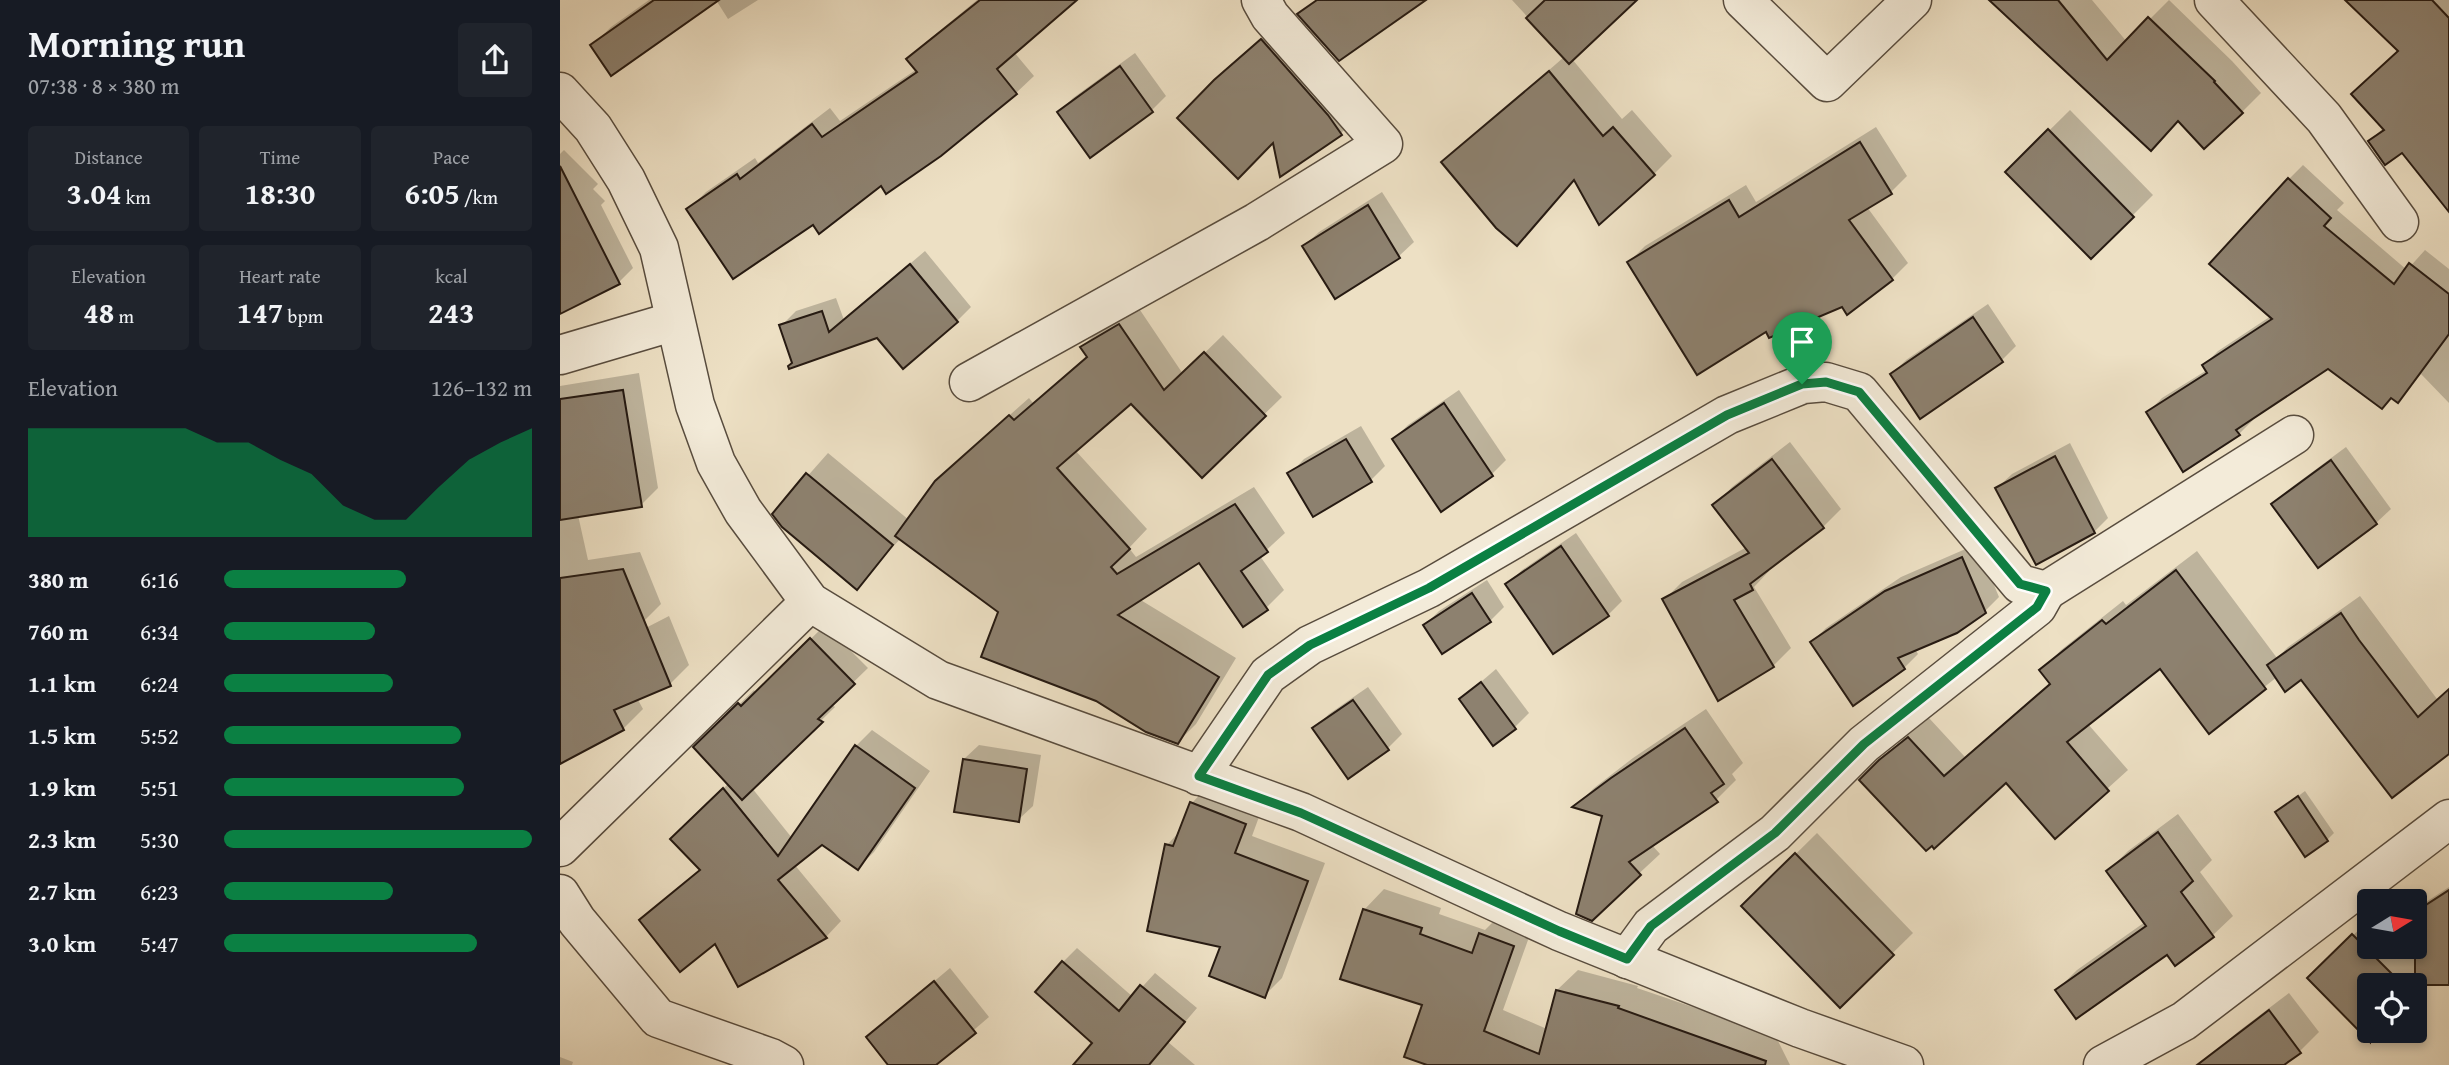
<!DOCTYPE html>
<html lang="en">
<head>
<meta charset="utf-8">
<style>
  :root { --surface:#171b24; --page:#20242c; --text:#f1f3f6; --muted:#9ea1a6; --accent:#0b8043 }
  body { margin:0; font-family:"Gentium Book Plus",serif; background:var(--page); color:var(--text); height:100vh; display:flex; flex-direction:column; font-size:26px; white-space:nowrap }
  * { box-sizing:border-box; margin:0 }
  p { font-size:23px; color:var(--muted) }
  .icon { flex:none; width:38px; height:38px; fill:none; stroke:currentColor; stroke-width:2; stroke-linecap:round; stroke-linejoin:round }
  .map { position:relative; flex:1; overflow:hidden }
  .panel { display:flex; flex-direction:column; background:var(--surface); width:560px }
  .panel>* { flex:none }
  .needle { width:46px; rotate:79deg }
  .fabs { position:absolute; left:1797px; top:889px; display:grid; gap:14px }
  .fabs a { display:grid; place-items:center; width:70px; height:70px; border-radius:7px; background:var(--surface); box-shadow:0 4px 10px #0003; font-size:35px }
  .pin { position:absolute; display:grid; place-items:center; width:60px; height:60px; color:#fff; margin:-72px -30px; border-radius:50% 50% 50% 0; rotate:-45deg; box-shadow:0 0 7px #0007 }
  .pin .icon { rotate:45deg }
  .round { display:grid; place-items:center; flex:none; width:74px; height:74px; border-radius:7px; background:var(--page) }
  .head { display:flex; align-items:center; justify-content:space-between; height:119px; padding:0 28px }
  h1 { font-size:38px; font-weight:800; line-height:52px }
  .stats { display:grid; grid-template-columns:repeat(3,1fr); gap:10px; height:119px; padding:7px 28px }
  .stats div { display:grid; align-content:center; border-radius:7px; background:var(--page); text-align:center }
  .stats b { font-size:30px; font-weight:800 }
  .stats small { font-size:19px; font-weight:400 }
  .stats p { font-size:19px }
  .chart { height:196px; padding:14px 28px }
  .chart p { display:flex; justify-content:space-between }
  .chart svg { width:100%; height:126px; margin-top:7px; fill:var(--accent); opacity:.7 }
  ul { padding:0 28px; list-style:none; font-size:23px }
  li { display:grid; grid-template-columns:112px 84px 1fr; align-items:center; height:52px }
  li i { height:18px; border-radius:9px; background:var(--accent) }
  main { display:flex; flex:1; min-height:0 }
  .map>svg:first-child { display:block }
  .shadow { fill:#0003 }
  .building { fill:#8d816f; stroke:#261a12; stroke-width:2 }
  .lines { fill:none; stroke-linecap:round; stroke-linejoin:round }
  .street-casing { stroke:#584c3e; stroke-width:41 }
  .street { stroke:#f3ebd9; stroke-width:38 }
  .route-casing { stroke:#fff; stroke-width:14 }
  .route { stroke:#0b8043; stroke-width:9 }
</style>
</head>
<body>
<main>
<section class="panel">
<div class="head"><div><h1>Morning run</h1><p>07:38 · 8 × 380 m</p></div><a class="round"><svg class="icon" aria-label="share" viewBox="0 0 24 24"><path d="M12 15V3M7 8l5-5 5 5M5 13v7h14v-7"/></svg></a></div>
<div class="stats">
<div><p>Distance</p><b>3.04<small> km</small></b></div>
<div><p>Time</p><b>18:30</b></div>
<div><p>Pace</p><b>6:05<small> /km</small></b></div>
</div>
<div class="stats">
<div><p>Elevation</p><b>48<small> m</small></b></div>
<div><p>Heart rate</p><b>147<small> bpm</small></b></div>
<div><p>kcal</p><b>243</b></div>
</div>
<div class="chart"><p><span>Elevation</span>126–132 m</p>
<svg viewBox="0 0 160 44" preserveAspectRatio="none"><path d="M0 44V6L10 6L20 6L30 6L40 6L50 6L60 11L70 11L80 17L90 22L100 33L110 38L120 38L130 27L140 17L150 11L160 6V44z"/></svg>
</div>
<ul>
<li><b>380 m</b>6:16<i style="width:59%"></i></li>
<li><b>760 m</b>6:34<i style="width:49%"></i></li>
<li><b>1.1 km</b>6:24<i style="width:55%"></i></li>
<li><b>1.5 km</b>5:52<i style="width:77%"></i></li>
<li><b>1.9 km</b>5:51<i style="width:78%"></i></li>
<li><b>2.3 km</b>5:30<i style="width:100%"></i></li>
<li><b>2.7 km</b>6:23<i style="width:55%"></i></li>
<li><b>3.0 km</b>5:47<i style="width:82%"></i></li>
</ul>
</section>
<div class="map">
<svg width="1889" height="1065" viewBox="0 0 1889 1065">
  <rect width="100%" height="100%" fill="#ede0c4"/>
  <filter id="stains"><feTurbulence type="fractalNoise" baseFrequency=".00286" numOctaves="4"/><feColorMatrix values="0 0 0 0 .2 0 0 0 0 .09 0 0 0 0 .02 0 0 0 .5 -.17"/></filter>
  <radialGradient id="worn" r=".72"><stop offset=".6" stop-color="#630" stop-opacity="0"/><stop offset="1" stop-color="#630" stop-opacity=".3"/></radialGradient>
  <g class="shadow">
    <polygon points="89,0 198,0 168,19 156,0 32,46 51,27"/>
    <polygon points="417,0 513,0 454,52 474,76 456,93 380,155 322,184 253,222 128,210 146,192 195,158 198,163 270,108 280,121 357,69 349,59 366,42"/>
    <polygon points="952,0 1075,0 1012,59 1062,119 1072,110 1112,156 1094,174 1015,179 957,243 884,162 1004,57"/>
    <polygon points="1432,0 1532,0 1567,42 1609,0 1672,61 1701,93 1682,112 1619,120"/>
    <polygon points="1788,0 1889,0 1889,209 1842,150 1810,141 1824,127 1840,50"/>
    <polygon points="715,27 794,121 780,134 714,140 670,67"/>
    <polygon points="575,53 606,96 592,110 531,156 499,113 513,98"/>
    <polygon points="1510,110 1593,195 1531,257 1447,172"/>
    <polygon points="1316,127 1347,176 1331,192 1307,207 1348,263 1332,279 1288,312 1282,305 1206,329 1069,262 1085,246 1186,185 1196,202"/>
    <polygon points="4,150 38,184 33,189 45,201 41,205 73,268 59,282 7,308 0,294 0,154"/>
    <polygon points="1743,165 1784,203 1777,210 1847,270 1865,250 1889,269 1889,403 1861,374 1838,401 1833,397 1822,407 1768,367 1692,418 1693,420 1679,434 1588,412 1602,398 1647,370 1644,365 1658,351 1711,316 1729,179"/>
    <polygon points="822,192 854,242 839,256 776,296 744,246 759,232"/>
    <polygon points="365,251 411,307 397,321 318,336 234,363 221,326 236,311 276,298 284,320"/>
    <polygon points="1428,304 1456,346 1442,360 1360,417 1332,374 1346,360"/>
    <polygon points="578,307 623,374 663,335 722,397 642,475 571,402 515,450 587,529 569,548 576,557 694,487 725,533 700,556 724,590 706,608 639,561 579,599 676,658 636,724 618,742 341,538 296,587 214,514 268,453 349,520 396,463 469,398 473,403 528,356 522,347 540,329"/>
    <polygon points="79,373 98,488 81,505 18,515 28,560 80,552 101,604 84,621 0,639 0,386"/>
    <polygon points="899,390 946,460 932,474 834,439 848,425"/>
    <polygon points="801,426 825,466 811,480 730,474 744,459"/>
    <polygon points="1230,442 1281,509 1263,527 1208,569 1209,571 1194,587 1231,648 1213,666 1105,599 1122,582 1187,547 1155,505 1172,487"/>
    <polygon points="1510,443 1548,518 1534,532 1437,488 1452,474"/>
    <polygon points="1786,447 1831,509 1816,523 1758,565 1713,504 1728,490"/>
    <polygon points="1016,533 1062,601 1048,615 948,584 962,570"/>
    <polygon points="1417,544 1439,597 1425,611 1355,649 1358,654 1344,668 1252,642 1266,628 1341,577"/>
    <polygon points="1637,551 1717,658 1728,647 1800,596 1877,699 1889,689 1889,750 1742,678 1717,677 1649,731 1600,667 1528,724 1568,770 1495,836 1446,780 1301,780 1341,741 1369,718 1405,757 1492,682 1482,670 1501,650 1563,601 1566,605"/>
    <polygon points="927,580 944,607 930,621 865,625 879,611"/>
    <polygon points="109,616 129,665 110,684 77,698 83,709 63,729 0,762 0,672"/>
    <polygon points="265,625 308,668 271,704 275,707 192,788 232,838 296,746 312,730 370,771 314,852 298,868 261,843 234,864 281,921 266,937 155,941 81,920 141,869 112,839 169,783 135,747 194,690 196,693"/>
    <polygon points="936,669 969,713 955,727 901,699"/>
    <polygon points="808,687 842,734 828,748 754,729 769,714"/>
    <polygon points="1146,709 1183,763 1172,774 1176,780 1156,800 1091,844 1100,854 1031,918 1044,815 1015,807 1034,788 1073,758"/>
    <polygon points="419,745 481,755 473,806 458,820 404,759"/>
    <polygon points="649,785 703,806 692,836 765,863 722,978 704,996 607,845 621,830 632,803"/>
    <polygon points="1745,791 1774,833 1767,840 1717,812"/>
    <polygon points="1618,814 1652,860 1640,872 1673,916 1653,935 1615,963 1607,952 1497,990 1517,970 1585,922 1548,871 1568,851"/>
    <polygon points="1257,833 1353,933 1280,1005 1183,906"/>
    <polygon points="1889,887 1889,979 1870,965 1849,985 1810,985 1749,978 1808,921 1810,923 1810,947 1855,947 1855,909"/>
    <polygon points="824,889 881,908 879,914 925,930 941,914 973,926 943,1010 987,1029 997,990 1018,970 1078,986 1077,988 1215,1035 1230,1065 872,1065 864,1004 804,910"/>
    <polygon points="517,948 573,997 595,973 637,1008 608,1042 635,1065 523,1065 535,1042 503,962"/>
    <polygon points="390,968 429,1017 373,1065 331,1065 308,1037"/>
    <polygon points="1729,993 1759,1032 1740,1051 1721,1065 1639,1065 1679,1031"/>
    <polygon points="0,1057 13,1062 12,1065 0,1065"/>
  </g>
  <g class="building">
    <polygon points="94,0 159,0 51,76 30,45"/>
    <polygon points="420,0 517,0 437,69 457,94 381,156 326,194 321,186 259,234 253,225 173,279 126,209 177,174 180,179 252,124 262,137 357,72 346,59"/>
    <polygon points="757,0 866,0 779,61 737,14"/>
    <polygon points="985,0 1077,0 1009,64 966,18"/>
    <polygon points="1429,0 1498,0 1547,60 1588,17 1655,81 1654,82 1683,113 1644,149 1618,121 1591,151"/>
    <polygon points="1785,0 1872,0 1889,18 1889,212 1842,153 1825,165 1808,141 1824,130 1791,94 1838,51"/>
    <polygon points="701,39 768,115 782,135 720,177 713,143 678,179 617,118 654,80"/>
    <polygon points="560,66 593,112 530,158 497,112"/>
    <polygon points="989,71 1043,136 1053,127 1095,175 1039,225 1014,180 957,246 936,228 881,162"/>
    <polygon points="1488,129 1574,217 1531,259 1445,172"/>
    <polygon points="1300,142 1332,194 1289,220 1333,280 1287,315 1282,307 1209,338 1206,332 1137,375 1067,262 1169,200 1179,217"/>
    <polygon points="0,166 60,284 0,314"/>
    <polygon points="1728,178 1771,218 1764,226 1834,284 1849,263 1889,294 1889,334 1838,403 1831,398 1822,409 1768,369 1676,430 1680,435 1623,472 1586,412 1647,373 1642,365 1712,319 1649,264"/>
    <polygon points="808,205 840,258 775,299 742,246"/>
    <polygon points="350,264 398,322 343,369 317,338 229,369 228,366 232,363 219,325 262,311 269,332"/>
    <polygon points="1413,317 1443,362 1360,419 1330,374"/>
    <polygon points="559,324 604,390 644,352 706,416 642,478 571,404 497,468 570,549 551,567 557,574 675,504 708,552 681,571 708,610 683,627 639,563 558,615 659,677 618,744 586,732 536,701 421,657 438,612 335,536 375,481 449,415 454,420 527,357 520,347"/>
    <polygon points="63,390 82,507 0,520 0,399"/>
    <polygon points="884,403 933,476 881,512 832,439"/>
    <polygon points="786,439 812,482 753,517 727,473"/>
    <polygon points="1495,456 1535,533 1476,565 1435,488"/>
    <polygon points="1212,459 1264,528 1190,584 1193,590 1174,600 1214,667 1158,701 1102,599 1189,553 1152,505"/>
    <polygon points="1771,460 1817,524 1758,568 1711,504"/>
    <polygon points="246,473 333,545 297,590 222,527 212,514"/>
    <polygon points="1001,546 1049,616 993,654 945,584"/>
    <polygon points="1402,557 1426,613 1397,633 1338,658 1345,669 1293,706 1250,642 1325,591"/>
    <polygon points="63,569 111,686 54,710 64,730 0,764 0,578"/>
    <polygon points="1616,570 1706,689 1649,734 1600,669 1507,742 1549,791 1495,839 1446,783 1374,849 1372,846 1366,851 1299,780 1319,760 1348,737 1384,776 1490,684 1479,670 1542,620 1546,624"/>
    <polygon points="912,593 931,622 882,654 863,625"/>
    <polygon points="1781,613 1799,640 1858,717 1889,689 1889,754 1832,798 1741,680 1725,692 1707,665"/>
    <polygon points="250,638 295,684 258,719 263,722 182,800 133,747 178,703 181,706"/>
    <polygon points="921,682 956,729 933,746 899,699"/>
    <polygon points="793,700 829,750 788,779 752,728"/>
    <polygon points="1125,728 1164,784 1151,793 1158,802 1069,862 1081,875 1032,921 1016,914 1042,816 1012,807 1051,778"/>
    <polygon points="295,745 355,788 298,870 262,845 218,880 267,938 178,987 155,944 120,972 79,920 140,870 110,839 163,788 218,856"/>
    <polygon points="403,759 467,769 459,822 394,812"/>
    <polygon points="1738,796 1768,841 1745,857 1715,812"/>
    <polygon points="630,802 686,824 675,853 748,881 705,998 649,976 660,947 587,931 605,844 613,846"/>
    <polygon points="1598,832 1633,881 1621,892 1654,937 1615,966 1607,955 1516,1019 1495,990 1586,926 1546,871"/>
    <polygon points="1235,853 1334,955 1280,1008 1181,906"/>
    <polygon points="1889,890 1889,985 1855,985 1855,912"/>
    <polygon points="803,909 862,928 860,934 912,953 919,933 954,946 924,1031 979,1054 996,990 1059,1006 1058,1008 1206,1061 1205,1065 867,1065 844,1057 862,1005 780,979"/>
    <polygon points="1792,934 1843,985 1810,985 1810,1042 1747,978"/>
    <polygon points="502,961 559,1011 580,985 625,1022 589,1065 513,1065 532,1043 475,992"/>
    <polygon points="374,981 416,1033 376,1065 328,1065 306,1037"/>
    <polygon points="1709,1010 1741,1053 1724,1065 1637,1065"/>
  </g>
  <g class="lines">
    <g class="street-casing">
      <g id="street">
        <polyline points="1183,0 1267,82 1352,0"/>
        <polyline points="1654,0 1764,118 1839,222"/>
        <polyline points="0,92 33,128 66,180 99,248 135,405 156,463 183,511 250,602 378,680 741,812 999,931 1240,1028 1344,1065"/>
        <polyline points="0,355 115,321"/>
        <polyline points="409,382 697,222 823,144 710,16 701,0"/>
        <polyline points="1486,591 1734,435"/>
        <polyline points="639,776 708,675 750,645 869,588 1167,415 1243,384 1266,382 1299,392 1460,584 1486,591 1477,607 1304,744 1215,833 1091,926 1067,959"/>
        <polyline points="0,847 250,602"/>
        <polyline points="0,894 17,921 98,1018 211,1058 224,1065"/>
        <polyline points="1543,1065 1624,1021 1889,819"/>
      </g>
    </g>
    <use href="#street" class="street"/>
  </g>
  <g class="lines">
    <g class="route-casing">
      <polygon id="route" points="1266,382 1299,392 1460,584 1486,591 1477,607 1304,744 1215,833 1091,926 1067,959 999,931 741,813 639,776 708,675 750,645 869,588 1167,415 1242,384"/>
    </g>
    <use href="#route" class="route"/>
  </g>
  <rect width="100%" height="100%" filter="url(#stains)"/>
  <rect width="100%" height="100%" fill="url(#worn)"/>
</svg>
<div class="fabs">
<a><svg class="needle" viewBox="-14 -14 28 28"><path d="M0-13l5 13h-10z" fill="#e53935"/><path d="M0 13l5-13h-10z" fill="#9ea1a6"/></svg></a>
<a><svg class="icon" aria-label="locate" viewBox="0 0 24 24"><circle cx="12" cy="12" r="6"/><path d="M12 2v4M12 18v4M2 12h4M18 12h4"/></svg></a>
</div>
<div class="pin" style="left:1242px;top:384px;background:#1e9e55"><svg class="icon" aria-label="arrive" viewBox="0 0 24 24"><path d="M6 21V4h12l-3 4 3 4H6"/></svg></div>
</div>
</main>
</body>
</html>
